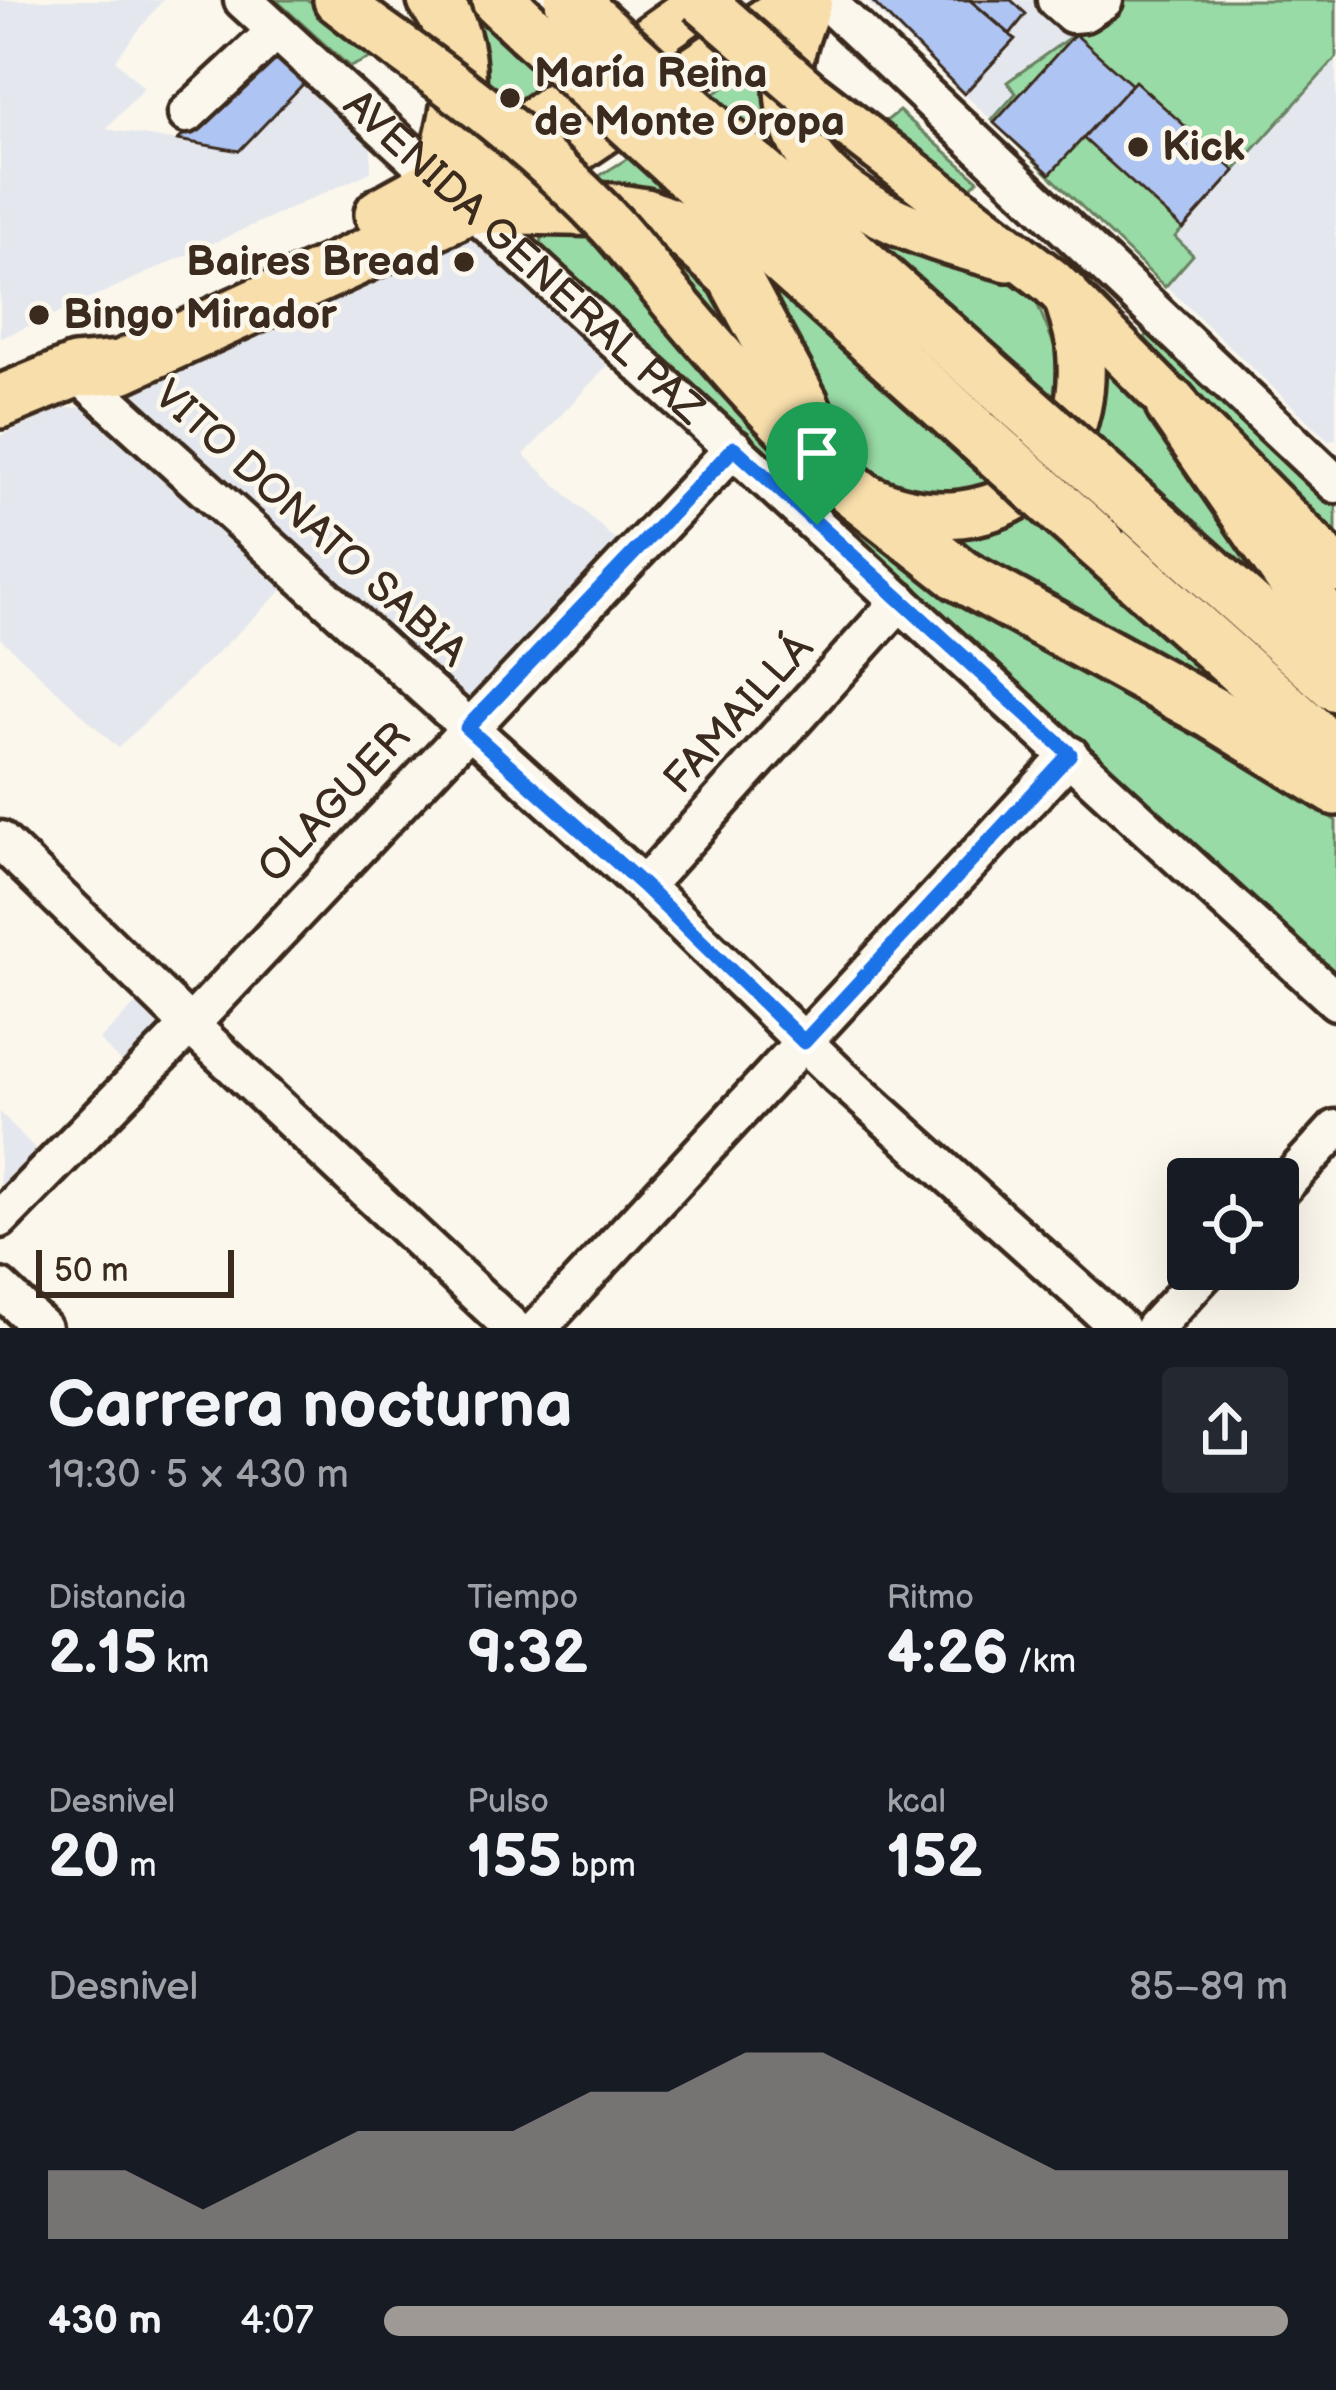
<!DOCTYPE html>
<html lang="es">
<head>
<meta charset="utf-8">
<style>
  :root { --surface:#171b24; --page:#242831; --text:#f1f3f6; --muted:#9ea1a6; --accent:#9f9995 }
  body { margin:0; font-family:"Balsamiq Sans",sans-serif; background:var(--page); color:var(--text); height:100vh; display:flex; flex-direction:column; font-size:45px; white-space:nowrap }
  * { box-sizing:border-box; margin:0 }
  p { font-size:39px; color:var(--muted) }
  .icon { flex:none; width:66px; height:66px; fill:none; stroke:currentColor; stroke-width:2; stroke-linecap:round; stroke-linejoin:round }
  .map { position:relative; height:1328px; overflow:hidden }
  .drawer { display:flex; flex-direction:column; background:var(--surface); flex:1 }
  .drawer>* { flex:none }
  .fabs { position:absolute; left:1167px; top:1158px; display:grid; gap:24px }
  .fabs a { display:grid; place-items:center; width:132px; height:132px; border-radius:12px; background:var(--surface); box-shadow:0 12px 48px #0002; font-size:60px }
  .scale { position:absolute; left:36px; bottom:30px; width:198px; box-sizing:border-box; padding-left:12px; border:6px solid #3b2a1e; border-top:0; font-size:33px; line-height:42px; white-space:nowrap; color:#3b2a1e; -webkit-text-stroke:9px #fbf7ec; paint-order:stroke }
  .pin { position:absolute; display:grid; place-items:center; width:102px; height:102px; color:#fff; margin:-123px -51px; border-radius:50% 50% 50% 0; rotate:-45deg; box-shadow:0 0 12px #0007 }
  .pin .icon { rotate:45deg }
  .round { display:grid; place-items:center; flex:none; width:126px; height:126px; border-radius:12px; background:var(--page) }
  .headline { display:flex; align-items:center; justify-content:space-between; height:204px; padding:0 48px }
  h1 { font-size:66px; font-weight:800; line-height:90px }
  .figures { display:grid; grid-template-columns:repeat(3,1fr); gap:18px; height:204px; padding:12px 48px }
  .figures div { display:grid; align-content:center }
  .figures b { font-size:60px; font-weight:800 }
  .figures small { font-size:33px; font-weight:400 }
  .figures p { font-size:33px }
  .chart { height:336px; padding:24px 48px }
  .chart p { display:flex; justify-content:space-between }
  .chart svg { width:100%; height:216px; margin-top:12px; fill:var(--accent); opacity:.7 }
  ul { padding:0 48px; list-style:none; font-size:39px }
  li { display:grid; grid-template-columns:192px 144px 1fr; align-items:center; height:90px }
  li i { height:30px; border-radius:15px; background:var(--accent) }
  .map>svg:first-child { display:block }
  .built { fill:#e4e8ee }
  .green { fill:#98dba6; stroke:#6a8262; stroke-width:3 }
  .building { fill:#aec5f3; stroke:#3b2a1e; stroke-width:3 }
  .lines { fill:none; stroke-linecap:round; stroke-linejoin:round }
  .minor-casing { stroke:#3b2a1e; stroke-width:45 }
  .major-casing { stroke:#3b2a1e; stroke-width:54 }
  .highway-casing { stroke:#3b2a1e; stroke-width:60 }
  .minor { stroke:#fbf7ec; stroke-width:36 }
  .major { stroke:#f8deab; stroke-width:45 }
  .highway { stroke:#f8deab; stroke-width:51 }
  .major-bridge-casing { stroke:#3b2a1e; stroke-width:54; stroke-linecap:butt }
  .highway-bridge-casing { stroke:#3b2a1e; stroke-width:60; stroke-linecap:butt }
  .major-bridge { stroke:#f8deab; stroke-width:45 }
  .highway-bridge { stroke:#f8deab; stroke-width:51 }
  .route-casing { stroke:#fff; stroke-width:24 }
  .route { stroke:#1a73e8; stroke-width:15 }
  .poi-dot { fill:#3b2a1e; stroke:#fbf7ec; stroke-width:4.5 }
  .labels { text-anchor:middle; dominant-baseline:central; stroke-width:9; stroke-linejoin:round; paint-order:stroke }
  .poi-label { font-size:42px; font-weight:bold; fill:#3b2a1e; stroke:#fbf7ec; text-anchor:start }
  .street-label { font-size:42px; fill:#3b2a1e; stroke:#fbf7ec }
</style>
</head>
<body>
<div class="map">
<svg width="1336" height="1328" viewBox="0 0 1336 1328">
  <rect width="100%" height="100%" fill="#fbf7ec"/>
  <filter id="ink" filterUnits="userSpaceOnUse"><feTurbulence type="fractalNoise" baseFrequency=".00833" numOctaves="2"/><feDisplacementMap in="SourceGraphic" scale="24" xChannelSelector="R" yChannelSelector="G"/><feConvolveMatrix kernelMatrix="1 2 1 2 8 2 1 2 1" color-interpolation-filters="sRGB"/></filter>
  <g filter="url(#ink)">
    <g class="built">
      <polygon points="0,0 163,0 115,60 144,88 106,129 239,151 305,82 371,143 371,172 0,339"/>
      <polygon points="865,0 1336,0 1336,439 1328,440"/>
      <polygon points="459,236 475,237 498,249 615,357 524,455 622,546 473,700 465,700 126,403 121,388"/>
      <polygon points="93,407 291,582 118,748 0,638 0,436 63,408"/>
      <polygon points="143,997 167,1024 132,1073 99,1040"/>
      <polygon points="0,1112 46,1160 0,1206"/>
    </g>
    <g class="green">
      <polygon points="276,0 308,0 385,51 350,67"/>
      <polygon points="458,0 549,79 507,107 475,80"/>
      <polygon points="1122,0 1336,0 1336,58 1175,237 1193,255 1165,287 992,120 1016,93 1007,82"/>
      <polygon points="749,69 774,92 779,123 1036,301 1060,359 1058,399 710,97"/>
      <polygon points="899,111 978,180 971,187 880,126"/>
      <polygon points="630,157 698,222 598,191 599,176"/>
      <polygon points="628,225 691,254 775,392"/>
      <polygon points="562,227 585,229 822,484 1249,759 1336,821 1336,975 539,252 542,237"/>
      <path d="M728 246 1004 490C979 493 946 503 921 499 842 488 764 311 728 246Z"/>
      <polygon points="1150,330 1336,502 1336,551 1145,338"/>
      <path d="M1108 357 1307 620C1236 556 1160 499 1092 432L1098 363Z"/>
      <polygon points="1033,514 1253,717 941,537 998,530"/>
    </g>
    <g class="building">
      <polygon points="871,0 970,0 1015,39 964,94"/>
      <polygon points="970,0 1011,0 1026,14 1010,34"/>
      <polygon points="1075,34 1132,85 1050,174 994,123"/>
      <polygon points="271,51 305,82 239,151 178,140"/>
      <polygon points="1135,81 1235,171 1183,229 1083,138"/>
    </g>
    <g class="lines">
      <g class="minor-casing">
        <g id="minor">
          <path id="s1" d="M243 0 1336 1001"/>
          <polyline points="825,0 1336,484"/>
          <polyline points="1056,0 1072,14 1084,13 1104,0"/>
          <polyline points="187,114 276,31"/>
          <polyline points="75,371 644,886 838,1075 1120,1328"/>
          <polyline points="0,840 190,1025 513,1328"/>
          <polyline points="644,886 900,601"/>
          <polyline points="1278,1192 1336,1129"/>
          <polyline points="0,1219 190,1025 734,448"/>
          <polyline points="0,1288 42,1328"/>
          <polyline points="538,1328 1070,755"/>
          <polyline points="1154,1328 1208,1269"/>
        </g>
      </g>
      <g class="major-casing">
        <g id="major">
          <polyline points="337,0 373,28"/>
          <path d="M809 0C800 26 788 52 788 81 785 197 919 235 1008 258"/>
          <polyline points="880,149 1052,282 1336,569"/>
          <polyline points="439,182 489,152 705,0"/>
          <polyline points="470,207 534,178 797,0"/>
          <path d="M677 305C721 357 764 407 814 454 827 466 840 482 855 491 888 510 924 518 961 514 1049 503 1089 432 1080 347 1078 330 1071 311 1066 294"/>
        </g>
      </g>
      <g class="highway-casing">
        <g id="highway">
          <polyline points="498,0 530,30"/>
          <polyline points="718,136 1009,394"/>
          <polyline points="680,167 979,436"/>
          <path d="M381 214 439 182C456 121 477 56 434 0"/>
          <polyline points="0,402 75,371 121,367 470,207 613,210 645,215 683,230 733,275 802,403 827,466"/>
          <polyline points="1172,405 1293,580 1336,632"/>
          <polyline points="851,489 960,575 1214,714 1336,789"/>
          <polyline points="1142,512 1336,685"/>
          <polyline points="1100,544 1336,754"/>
        </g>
      </g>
      <use href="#minor" class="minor"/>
      <use href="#major" class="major"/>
      <use href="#highway" class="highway"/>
      <g class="major-bridge-casing">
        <g id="major-bridge">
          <polyline points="701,0 810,95 880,149"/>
          <path d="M373 28C458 88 540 149 611 225 634 250 655 279 677 305"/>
        </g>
      </g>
      <g class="highway-bridge-casing">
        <g id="highway-bridge">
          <polyline points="571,1 718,136"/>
          <polyline points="530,30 680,167"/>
          <polyline points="1009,394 1142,512"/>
          <polyline points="979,436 1100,544"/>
        </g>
      </g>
      <use href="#major-bridge" class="major-bridge"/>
      <use href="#highway-bridge" class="highway-bridge"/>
    </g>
  </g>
  <g class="lines" filter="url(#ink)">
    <g class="route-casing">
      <polygon id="route" points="734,448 1070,754 804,1042 644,886 467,728"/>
    </g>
    <use href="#route" class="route"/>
  </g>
  <g class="poi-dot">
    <circle cx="510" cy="98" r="12"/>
    <circle cx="1138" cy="147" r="12"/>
    <circle cx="464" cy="262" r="12"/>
    <circle cx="39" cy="315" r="12"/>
  </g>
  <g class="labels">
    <g class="poi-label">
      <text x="534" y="74">María Reina<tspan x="534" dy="48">de Monte Oropa</tspan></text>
      <text x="1162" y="147">Kick</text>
      <text x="440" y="262" text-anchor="end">Baires Bread</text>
      <text x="63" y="315">Bingo Mirador</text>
    </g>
    <g class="street-label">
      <text stroke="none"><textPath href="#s1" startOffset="381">AVENIDA GENERAL PAZ</textPath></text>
      <text transform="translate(310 524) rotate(42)">VITO DONATO SABIA</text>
      <text transform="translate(739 714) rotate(-48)">FAMAILLÁ</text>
      <text transform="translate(335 803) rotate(-47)">OLAGUER</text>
    </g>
  </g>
</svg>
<div class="fabs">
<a><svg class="icon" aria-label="locate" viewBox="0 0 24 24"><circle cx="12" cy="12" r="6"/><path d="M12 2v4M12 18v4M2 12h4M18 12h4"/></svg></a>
</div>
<div class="scale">50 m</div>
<div class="pin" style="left:817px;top:525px;background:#1e9e55"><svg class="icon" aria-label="arrive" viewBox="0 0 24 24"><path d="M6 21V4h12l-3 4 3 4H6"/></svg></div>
</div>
<section class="drawer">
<div class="headline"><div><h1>Carrera nocturna</h1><p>19:30 · 5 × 430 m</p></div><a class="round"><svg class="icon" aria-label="share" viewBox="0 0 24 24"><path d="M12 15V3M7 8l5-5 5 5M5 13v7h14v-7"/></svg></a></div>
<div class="figures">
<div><p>Distancia</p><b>2.15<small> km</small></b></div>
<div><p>Tiempo</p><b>9:32</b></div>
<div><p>Ritmo</p><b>4:26<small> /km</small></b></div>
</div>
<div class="figures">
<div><p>Desnivel</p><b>20<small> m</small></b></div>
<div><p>Pulso</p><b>155<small> bpm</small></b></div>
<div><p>kcal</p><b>152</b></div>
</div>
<div class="chart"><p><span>Desnivel</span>85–89 m</p>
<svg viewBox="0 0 160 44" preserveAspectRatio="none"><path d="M0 44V30L10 30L20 38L30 30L40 22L50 22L60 22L70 14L80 14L90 6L100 6L110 14L120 22L130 30L140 30L150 30L160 30V44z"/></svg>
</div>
<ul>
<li><b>430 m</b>4:07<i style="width:100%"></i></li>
</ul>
</section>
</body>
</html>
